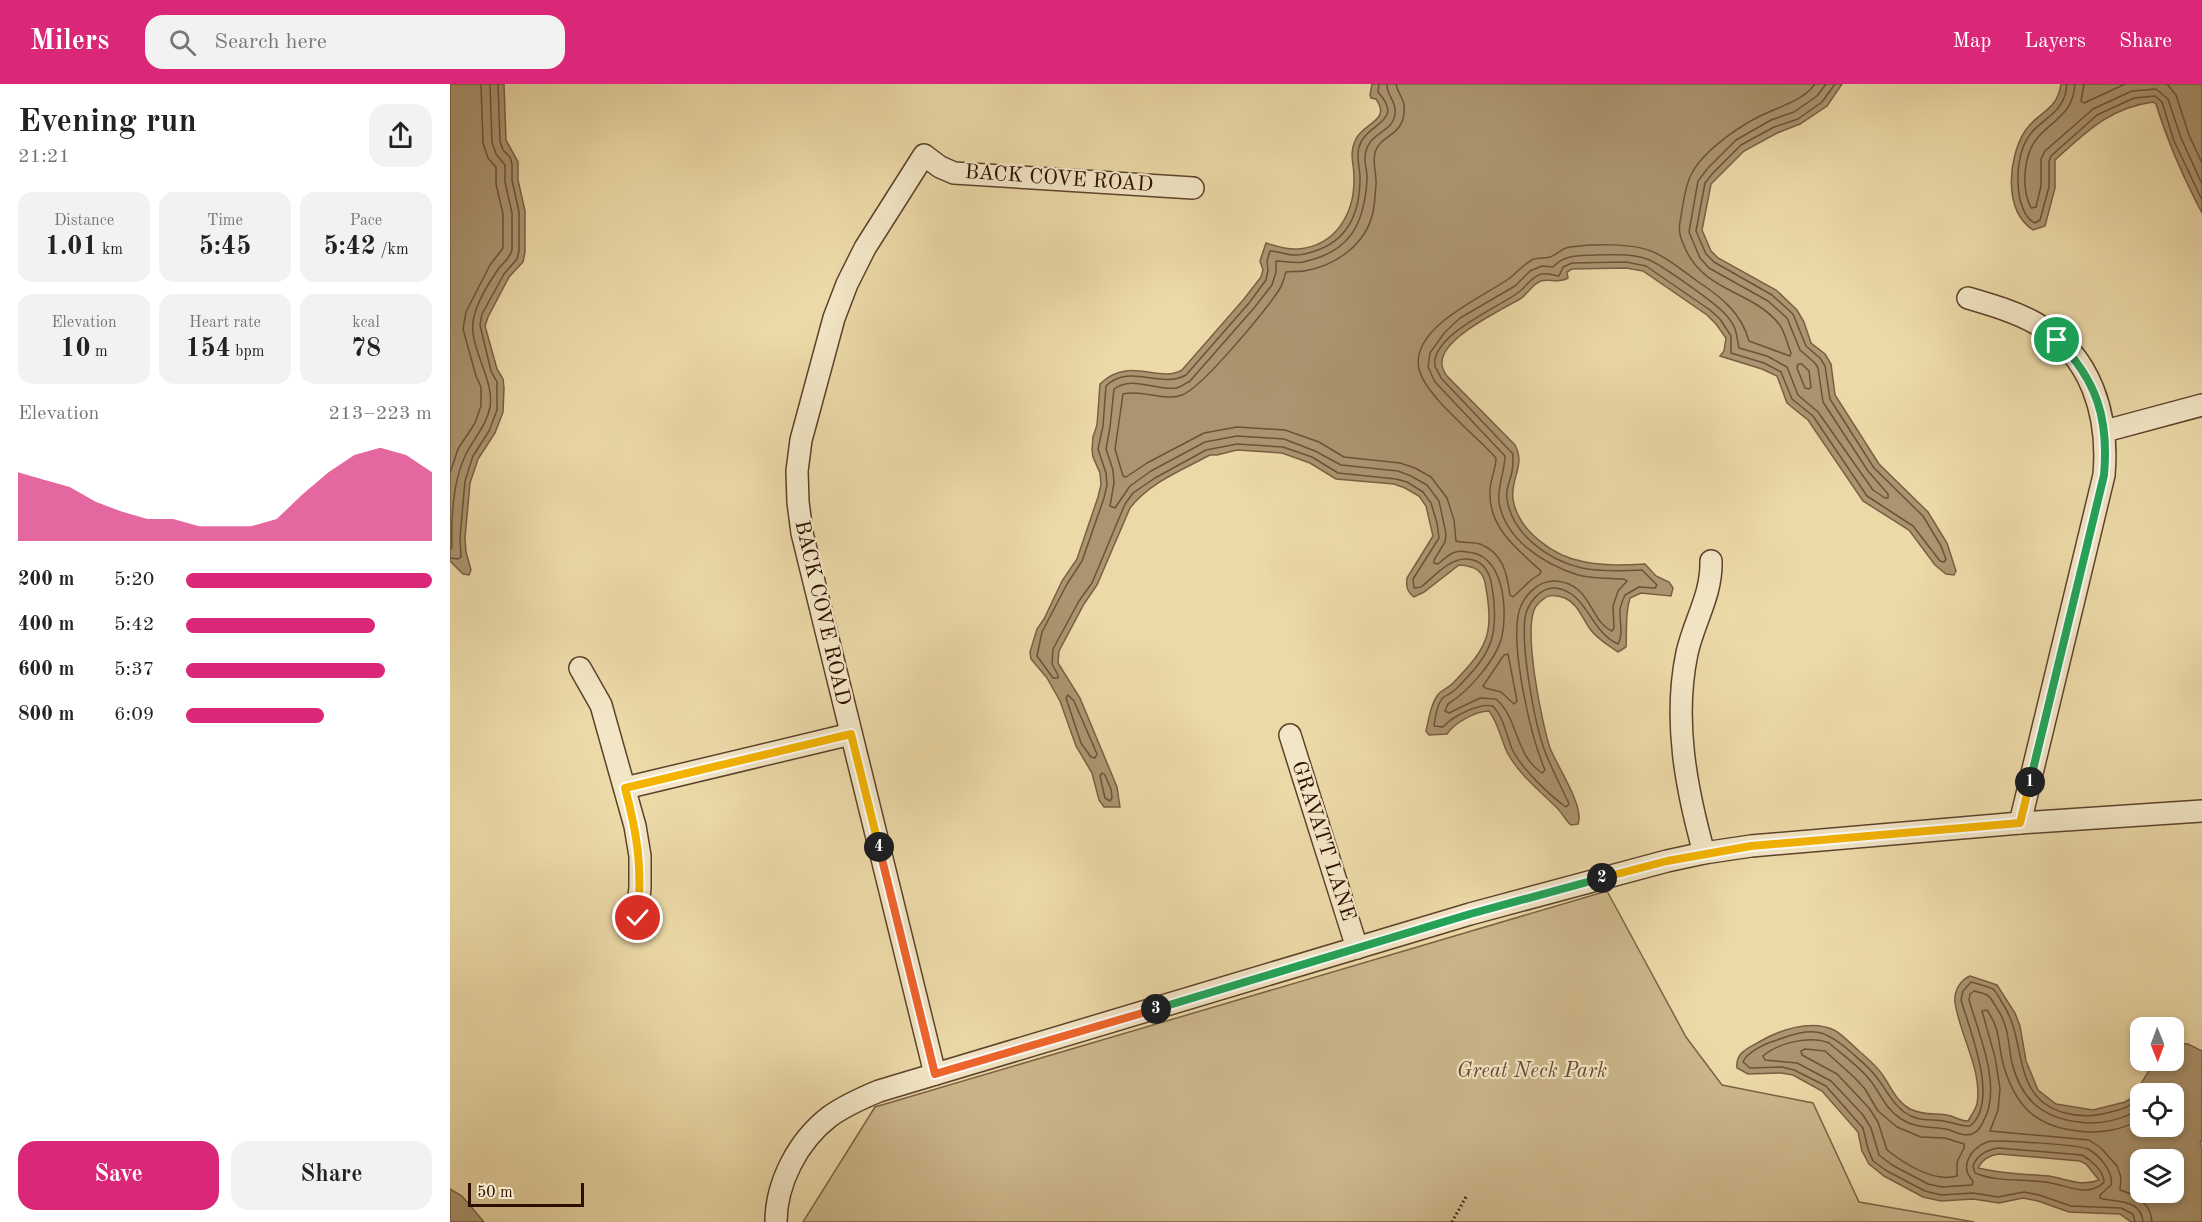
<!DOCTYPE html>
<html lang="en">
<head>
<meta charset="utf-8">
<style>
  :root { --surface:#fff; --page:#f2f2f2; --text:#222; --muted:#767676; --accent:#db2777 }
  body { margin:0; font-family:"Old Standard TT",serif; background:var(--page); color:var(--text); height:100vh; display:flex; flex-direction:column; font-size:22px; white-space:nowrap }
  * { box-sizing:border-box; margin:0 }
  p { font-size:20px; color:var(--muted) }
  .icon { flex:none; width:33px; height:33px; fill:none; stroke:currentColor; stroke-width:2; stroke-linecap:round; stroke-linejoin:round }
  .map { position:relative; flex:1; overflow:hidden }
  .sheet { display:flex; flex-direction:column; background:var(--surface); width:450px }
  .sheet>* { flex:none }
  .needle { width:39px; rotate:179deg }
  .tools { position:absolute; left:1680px; top:933px; display:grid; gap:12px }
  .tools a { display:grid; place-items:center; width:54px; height:54px; border-radius:12px; background:var(--surface); box-shadow:0 3px 9px #0003; font-size:30px }
  .scale { position:absolute; left:18px; bottom:15px; width:116px; box-sizing:border-box; padding-left:6px; border:3px solid #2d0f00; border-top:0; font-size:16px; line-height:21px; white-space:nowrap; color:#2d0f00; -webkit-text-stroke:4px #f3e6c6; paint-order:stroke }
  .pin { position:absolute; display:grid; place-items:center; width:51px; height:51px; color:#fff; margin:-26px; border:3px solid #fff; border-radius:50%; box-shadow:0 2px 6px #0007 }
  .km { position:absolute; width:30px; height:30px; margin:-15px; border-radius:50%; background:#222; color:#fff; font-size:16px; line-height:30px; text-align:center }
  .round { display:grid; place-items:center; flex:none; width:63px; height:63px; border-radius:18px; background:var(--page) }
  .head { display:flex; align-items:center; justify-content:space-between; height:102px; padding:0 18px }
  h1 { font-size:33px; font-weight:600; line-height:45px }
  .stats { display:grid; grid-template-columns:repeat(3,1fr); gap:9px; height:102px; padding:6px 18px }
  .stats div { display:grid; align-content:center; border-radius:15px; background:var(--page); text-align:center }
  .stats b { font-size:26px; font-weight:600 }
  .stats small { font-size:16px; font-weight:400 }
  .stats p { font-size:16px }
  .chart { height:168px; padding:12px 18px }
  .chart p { display:flex; justify-content:space-between }
  .chart svg { width:100%; height:108px; margin-top:6px; fill:var(--accent); opacity:.7 }
  .primary-button { display:flex; gap:12px; margin-top:auto; padding:12px 18px }
  .primary-button a { flex:1; height:69px; border-radius:18px; background:var(--accent); color:#fff; font-size:24px; font-weight:600; line-height:69px; text-align:center }
  .primary-button a+a { background:var(--page); color:var(--text) }
  ul { padding:0 18px; list-style:none; font-size:20px }
  li { display:grid; grid-template-columns:96px 72px 1fr; align-items:center; height:45px }
  li i { height:15px; border-radius:8px; background:var(--accent) }
  header { display:flex; align-items:center; gap:36px; box-sizing:border-box; height:84px; padding:0 30px; background:var(--accent); color:#fff }
  header strong { font-size:28px }
  nav { display:flex; gap:33px; margin-inline-start:auto; font-size:21px }
  .search { width:420px; height:54px; background:var(--page); display:flex; align-items:center; gap:15px; box-sizing:border-box; padding:0 21px; border-radius:18px; color:var(--muted); font-size:22px }
  main { display:flex; flex:1; min-height:0 }
  .map>svg:first-child { display:block }
  .green { fill:#ccb78b; stroke:#7c6346; stroke-width:1.5 }
  .water { fill:#ab946f; stroke:#795f43; stroke-width:1.5; fill-rule:evenodd }
  .lines { fill:none; stroke-linecap:round; stroke-linejoin:round }
  .shore { stroke:#6c5238; stroke-width:1.5 }
  .minor-casing { stroke:#5d422a; stroke-width:24 }
  .path { stroke:#2d0f00; stroke-width:3; stroke-dasharray:1.5 3; stroke-linecap:butt }
  .minor { stroke:#f3e6c6; stroke-width:21 }
  .split-1-casing { stroke:#fff; stroke-width:12 }
  .split-2-casing { stroke:#fff; stroke-width:12 }
  .split-3-casing { stroke:#fff; stroke-width:12 }
  .split-4-casing { stroke:#fff; stroke-width:12 }
  .split-5-casing { stroke:#fff; stroke-width:12 }
  .split-1 { stroke:#22a559; stroke-width:8 }
  .split-2 { stroke:#f5b400; stroke-width:8 }
  .split-3 { stroke:#22a559; stroke-width:8 }
  .split-4 { stroke:#f0652b; stroke-width:8 }
  .split-5 { stroke:#f5b400; stroke-width:8 }
  .labels { text-anchor:middle; dominant-baseline:central; stroke-width:4.5; stroke-linejoin:round; paint-order:stroke }
  .street-label { font-size:21px; fill:#2d0f00; stroke:#f3e6c6 }
  .park-label { font-size:21px; font-style:italic; fill:#654a31; stroke:#f3e6c6 }
</style>
</head>
<body>
<header>
<strong>Milers</strong>
<div class="search"><svg class="icon" aria-label="search" viewBox="0 0 24 24"><circle cx="10" cy="10" r="6"/><path d="M15 15l6 6"/></svg>Search here</div>
<nav><a>Map</a><a>Layers</a><a>Share</a></nav>
</header>
<main>
<section class="sheet">
<div class="head"><div><h1>Evening run</h1><p>21:21</p></div><a class="round"><svg class="icon" aria-label="share" viewBox="0 0 24 24"><path d="M12 15V3M7 8l5-5 5 5M5 13v7h14v-7"/></svg></a></div>
<div class="stats">
<div><p>Distance</p><b>1.01<small> km</small></b></div>
<div><p>Time</p><b>5:45</b></div>
<div><p>Pace</p><b>5:42<small> /km</small></b></div>
</div>
<div class="stats">
<div><p>Elevation</p><b>10<small> m</small></b></div>
<div><p>Heart rate</p><b>154<small> bpm</small></b></div>
<div><p>kcal</p><b>78</b></div>
</div>
<div class="chart"><p><span>Elevation</span>213–223 m</p>
<svg viewBox="0 0 160 44" preserveAspectRatio="none"><path d="M0 44V16L10 19L20 22L30 28L40 32L50 35L60 35L70 38L80 38L90 38L100 35L110 25L120 16L130 9L140 6L150 9L160 16V44z"/></svg>
</div>
<ul>
<li><b>200 m</b>5:20<i style="width:100%"></i></li>
<li><b>400 m</b>5:42<i style="width:77%"></i></li>
<li><b>600 m</b>5:37<i style="width:81%"></i></li>
<li><b>800 m</b>6:09<i style="width:56%"></i></li>
</ul>
<div class="primary-button"><a>Save</a><a>Share</a></div>
</section>
<div class="map">
<svg width="1752" height="1138" viewBox="0 0 1752 1138">
  <rect width="100%" height="100%" fill="#ecd9a8"/>
  <filter id="stains"><feTurbulence type="fractalNoise" baseFrequency=".00333" numOctaves="4"/><feColorMatrix values="0 0 0 0 .2 0 0 0 0 .09 0 0 0 0 .02 0 0 0 .5 -.17"/></filter>
  <radialGradient id="worn" r=".72"><stop offset=".6" stop-color="#630" stop-opacity="0"/><stop offset="1" stop-color="#630" stop-opacity=".3"/></radialGradient>
  <polygon class="green" points="1157,807 1236,953 1272,1001 1363,1019 1409,1118 1524,1138 353,1138 425,1023"/>
  <g class="water">
    <polygon points="0,0 54,0 56,56 68,78 68,96 75,127 75,168 73,178 59,193 38,233 35,242 47,285 53,295 54,304 53,328 45,349 28,375 20,399 15,454 16,468 21,486 19,491 13,490 0,477"/>
    <path d="M922 0H1392L1377 22 1350 40 1327 49 1294 67 1261 100 1252 146 1261 167 1268 174 1326 206 1347 226 1354 238 1361 259 1375 270 1381 280 1385 311 1429 380 1478 428 1497 459 1506 487 1504 491 1496 490 1485 481 1459 446 1413 417 1358 336 1337 319 1327 292 1312 285 1270 272 1274 267 1276 254 1266 240 1257 231 1193 187 1176 184 1122 185 1117 188 1118 194C1108 200 1100 194 1091 197 1082 200 1078 210 1070 215 1051 226 992 254 992 278 991 282 994 287 996 291L1065 361C1076 381 1060 395 1063 415 1068 447 1104 473 1135 478 1155 482 1175 481 1195 480L1206 492 1219 498 1223 504 1221 512 1191 509 1180 514C1175 529 1177 546 1176 563L1168 568C1158 561 1147 555 1140 545 1132 534 1128 520 1115 514 1102 509 1096 511 1087 521 1071 539 1092 640 1100 664 1107 682 1135 723 1128 740L1121 741C1115 736 1112 728 1106 723 1089 706 1070 691 1058 670 1051 656 1049 640 1039 627 1026 627 1004 639 997 650L979 651 976 647C979 635 980 622 987 612 991 606 999 604 1004 598 1037 564 1044 551 1036 504 1034 486 1025 482 1009 481L974 508 964 513C957 508 956 502 957 494L983 452 976 422 969 412 955 404 944 400 886 395 860 379 832 369 787 366 767 371H760C732 386 699 399 680 424L647 501 634 520 609 567 608 579 630 614 667 703 670 723H654L649 716 642 689 626 662 610 617 597 594 581 575 580 568 587 545 594 535 612 497 627 475 648 413 651 401 650 389 643 373 642 366 643 353 647 341 650 300C680 271 708 300 732 286L794 215 811 193 813 186 810 177 816 159C826 162 837 166 848 165 886 162 905 129 904 93 904 80 899 70 905 57 912 38 942 38 926 15L921 14 920 11Z"/>
    <path d="M1611 0H1752V129C1733 93 1718 59 1706 20L1703 18C1659 24 1636 48 1605 76V104L1595 142 1583 146C1553 126 1558 74 1575 47 1588 27 1607 28 1611 0Z"/>
    <path d="M1520 892 1547 901 1565 929 1570 942 1576 977 1588 1006 1606 1020 1643 1026 1675 1018 1682 1014 1705 977 1724 976V959L1738 960 1752 967V1055L1750 1060 1752 1063V1138H1681L1670 1130 1619 1128 1588 1117 1573 1114 1549 1119 1523 1115 1491 1117 1473 1113 1434 1092 1419 1080 1412 1067 1408 1048 1372 1007 1343 991 1331 989 1298 990 1287 984C1285 969 1298 964 1309 958 1329 946 1361 935 1384 946 1393 951 1401 960 1409 967 1418 975 1428 983 1434 993 1442 1005 1447 1018 1460 1025 1477 1033 1486 1028 1501 1032 1507 1034 1511 1037 1518 1037 1521 1032 1525 1026 1527 1020 1533 986 1509 950 1505 918 1504 907 1510 896 1520 892ZM1690 1010H1724V1042H1690ZM1549 1070 1630 1077 1636 1080 1649 1096C1631 1103 1617 1095 1599 1092 1575 1090 1552 1090 1528 1084 1532 1076 1540 1071 1549 1070ZM1690 1076H1724V1108H1690Z"/>
    <polygon points="0,1105 12,1112 34,1138 0,1138"/>
  </g>
  <g class="lines">
    <g class="shore">
      <path d="M929 0 928 8C956 39 916 38 909 63 906 74 910 83 910 94 910 128 899 156 865 167 859 169 853 171 847 171 838 172 829 167 820 167L817 177 818 186 816 196 799 219 736 291C711 305 679 279 656 302L653 342 648 365 656 389 657 401 654 414 632 477 617 500 592 548 587 572 603 594H608V591L602 580 603 565 629 517 642 499 675 420 683 409 705 394 756 366 787 360 833 363 862 373 888 389 946 395 957 398 973 408 981 419 987 439 989 454 963 495 964 504 971 503C984 493 999 474 1017 475 1033 476 1040 488 1042 503 1050 553 1041 570 1006 605 1002 609 998 610 994 613 987 618 985 634 984 642L993 643C1003 632 1028 619 1043 622 1054 634 1056 650 1062 665 1071 684 1099 711 1116 723L1119 720C1111 702 1101 684 1094 665 1084 636 1071 564 1075 534 1077 520 1090 503 1105 504 1137 507 1140 548 1168 560 1174 550 1169 537 1170 525 1171 521 1173 515 1175 511L1189 503 1205 504 1207 501 1192 486C1173 487 1151 488 1132 484 1100 477 1062 451 1057 415 1055 405 1060 398 1062 388 1063 383 1063 376 1063 370L991 294C990 290 986 286 985 282 980 251 1050 223 1069 208 1077 202 1081 193 1091 190 1096 189 1103 191 1109 192L1113 183 1122 179 1176 178 1196 182 1260 226 1270 235 1281 252V269L1314 279 1331 288 1342 315 1363 332 1417 412 1463 442 1490 477 1494 478 1496 475 1491 462 1473 432 1424 384 1380 315 1375 282 1370 274 1356 262 1343 230 1322 211 1264 178 1256 170 1246 147 1255 99 1263 89 1291 61 1324 43 1348 35 1372 18 1385 0"/>
      <path d="M937 0C936 11 947 17 945 30 942 51 917 47 915 73 914 81 918 88 917 96 914 141 900 168 853 178 844 180 835 177 826 177V188L822 201 804 224 740 297C736 299 731 303 726 304 705 307 683 291 664 305L660 343 656 365 663 386 664 399 660 422 665 424 680 402 701 387 755 358 787 352 834 355 865 367 891 381 948 387 961 392 977 401 989 417 996 450 995 458 984 476V479L988 480C993 476 998 471 1003 469 1007 467 1012 467 1017 468 1053 470 1058 523 1052 552 1047 575 1018 608 998 620L995 627 999 629 1030 614 1046 615C1069 635 1064 670 1092 689L1095 686C1080 651 1062 568 1068 532 1071 514 1087 496 1105 497 1142 499 1139 537 1162 547L1164 544 1163 522 1168 507 1177 497 1174 495C1160 494 1142 495 1128 491 1094 480 1055 456 1049 418 1047 402 1055 387 1055 372L985 298 978 283 980 269 995 248 1010 234 1065 202 1080 187 1092 182 1103 183C1115 170 1129 172 1146 171 1162 171 1180 169 1197 175 1209 179 1267 220 1276 231 1287 243 1286 249 1289 264L1317 272 1337 283 1348 311 1368 328 1423 406 1435 414H1438V410L1418 387 1373 318 1368 284 1365 279 1350 266 1337 234 1318 217 1259 184 1250 174 1239 148 1248 97 1258 84 1286 56 1321 36 1344 28 1367 12 1376 0"/>
      <path d="M946 0C947 8 953 13 954 21 957 53 929 50 925 69 922 79 927 90 926 101 925 110 925 119 923 128 916 161 885 182 854 187 848 188 841 187 836 188 834 194 833 200 829 206 816 226 752 304 732 311 715 318 692 305 673 310L665 365 673 392 676 393 697 379 754 349 787 343 835 346 869 358 894 373 950 379 965 384 981 393 997 414 1004 436 1006 457C1013 459 1022 458 1030 460 1053 469 1057 489 1060 511L1063 513 1081 496 1090 490 1091 487C1067 465 1038 443 1040 407 1040 395 1046 386 1046 374 1027 352 975 312 969 285 960 244 1031 214 1057 196 1066 190 1072 181 1082 176 1088 173 1094 175 1100 173 1107 171 1111 164 1120 163 1141 160 1182 159 1201 167 1217 173 1233 187 1247 197 1271 213 1291 228 1299 257L1340 272 1341 269C1337 260 1335 247 1329 240 1302 206 1255 209 1235 164 1231 155 1228 148 1230 138 1233 123 1234 103 1242 89 1254 66 1294 38 1319 28 1335 21 1354 15 1365 0"/>
      <path d="M1617 0C1615 27 1598 31 1582 48 1567 65 1566 95 1570 116 1573 125 1576 135 1585 139L1590 136 1599 103V77L1601 72 1647 31 1684 14 1705 12 1712 18 1724 57 1752 116"/>
      <path d="M1625 0C1623 29 1606 34 1589 52 1573 69 1571 104 1581 124L1586 123 1591 102V75L1595 67 1643 25 1682 7 1706 5 1718 15 1731 54 1752 100"/>
      <polyline points="1634,0 1631,17 1634,19 1675,0"/>
      <polyline points="1717,0 1726,11 1739,51 1752,79"/>
      <polygon points="1348,280 1352,280 1359,287 1361,303 1359,305 1355,304 1347,284"/>
      <polyline points="0,389 8,365 25,339 31,322 31,303 26,292 13,245 16,228 40,181 53,164 53,130 46,100 46,83 38,74 33,59 31,0"/>
      <path d="M0 466 2 463C1 433 3 395 17 368 25 353 37 340 40 323 45 292 14 259 25 229 29 215 40 197 49 184 54 178 60 174 62 166V129L55 98V81L46 70 42 58 40 0"/>
      <polyline points="0,474 8,475 11,473 10,453 15,397 23,372 39,347 47,326 47,298 41,287 30,241 32,230 54,190 67,175 69,167 69,128 62,96 62,80 60,73 53,66 50,57 48,0"/>
      <polygon points="1058,570 1067,617 1064,620 1051,608 1035,604 1033,602 1054,571"/>
      <polygon points="618,611 624,617 647,670 645,674 641,673 631,659 616,614"/>
      <polygon points="652,689 655,691 661,705 662,714 660,717 655,714 650,692"/>
      <path d="M1355 965 1375 967 1405 994 1415 1005 1428 1027 1447 1043 1471 1053 1495 1054 1514 1060V1064L1507 1078V1092C1483 1099 1455 1080 1437 1066L1428 1038 1419 1024 1387 990 1352 971 1351 967Z"/>
      <path d="M1690 1024C1674 1036 1649 1041 1629 1038 1592 1034 1571 1015 1562 979 1558 960 1559 943 1548 926 1545 922 1542 914 1537 911 1533 909 1528 908 1524 907L1520 910 1519 916C1529 950 1552 1003 1534 1036 1531 1042 1529 1047 1522 1050 1512 1053 1505 1047 1496 1045 1479 1042 1467 1045 1451 1035 1437 1026 1432 1013 1423 1000 1412 984 1394 972 1379 959 1360 951 1328 959 1313 972L1315 976 1347 979 1381 997 1413 1031 1421 1044 1429 1071 1442 1081 1478 1100 1492 1103 1522 1101 1523 1097C1509 1083 1520 1065 1537 1058 1545 1055 1629 1061 1638 1065 1649 1071 1664 1088 1661 1101L1650 1111V1114C1666 1119 1691 1114 1693 1138"/>
      <path d="M1690 1035C1674 1046 1648 1050 1628 1047 1587 1043 1566 1023 1554 983 1547 960 1552 948 1537 926L1532 927 1545 973 1550 1005 1548 1026 1540 1047 1639 1056 1651 1064 1667 1082 1671 1093 1670 1106C1686 1111 1701 1119 1702 1138"/>
      <path d="M1548 1064 1632 1071C1641 1076 1654 1087 1654 1098 1650 1103 1644 1105 1638 1106 1625 1107 1613 1101 1601 1099 1576 1094 1548 1099 1525 1089L1523 1082C1527 1071 1537 1066 1548 1064Z"/>
      <path d="M1685 1138 1683 1130 1671 1124 1621 1122 1589 1111 1574 1108 1548 1113 1523 1109 1491 1111 1475 1107 1437 1087 1423 1077 1418 1065 1413 1044 1376 1002 1344 986 1332 983 1300 984 1293 978C1297 968 1316 959 1327 956 1363 943 1374 944 1402 969 1411 977 1421 985 1428 995 1437 1007 1441 1018 1454 1028 1469 1039 1482 1034 1498 1038 1506 1039 1511 1043 1520 1042 1550 1018 1520 947 1511 916L1513 907 1521 898C1527 900 1537 902 1543 905 1547 908 1550 916 1553 920 1578 958 1560 1014 1615 1029 1627 1032 1640 1033 1652 1030 1668 1026 1682 1025 1690 1010"/>
    </g>
    <g class="minor-casing">
      <g id="minor">
        <path d="M1518 214C1542 221 1566 228 1587 240 1642 271 1659 332 1654 391L1570 739"/>
        <polyline points="1655,347 1752,321"/>
        <polyline points="130,584 151,621 185,742 190,772 190,803 187,834"/>
        <polyline points="840,651 907,864"/>
        <polyline points="175,704 401,650"/>
        <path d="M1254 769C1236 704 1223 636 1237 569 1244 537 1262 511 1261 477"/>
        <polyline points="485,990 352,449 348,418 347,387 351,356 384,234 397,200 415,164 474,71 490,83 504,89 743,104"/>
        <path d="M326 1138C326 1099 348 1057 379 1033 394 1022 412 1014 429 1007L1020 830 1217 777 1254 769 1301 762 1570 739 1752 727"/>
      </g>
    </g>
    <polyline class="path" points="1002,1138 1017,1111"/>
    <use href="#minor" class="minor"/>
  </g>
  <g class="lines">
    <g class="split-1-casing">
      <path id="split-1" d="M1580 698 1654 391C1659 335 1647 296 1607 256"/>
    </g>
    <g class="split-2-casing">
      <polyline id="split-2" points="1152,794 1217,777 1301,762 1570,739 1580,698"/>
    </g>
    <g class="split-3-casing">
      <polyline id="split-3" points="706,925 1020,830 1152,794"/>
    </g>
    <g class="split-4-casing">
      <polyline id="split-4" points="429,763 485,990 706,925"/>
    </g>
    <g class="split-5-casing">
      <path id="split-5" d="M188 834C192 783 188 753 175 704L401 650 429 763"/>
    </g>
    <use href="#split-1" class="split-1"/>
    <use href="#split-2" class="split-2"/>
    <use href="#split-3" class="split-3"/>
    <use href="#split-4" class="split-4"/>
    <use href="#split-5" class="split-5"/>
  </g>
  <g class="labels">
    <g class="street-label">
      <text transform="translate(609 95) rotate(4)">BACK COVE ROAD</text>
      <text transform="translate(372 529) rotate(77)">BACK COVE ROAD</text>
      <text transform="translate(873 757) rotate(72)">GRAVATT LANE</text>
    </g>
    <g class="park-label">
      <text x="1082" y="987">Great Neck Park</text>
    </g>
  </g>
  <rect width="100%" height="100%" filter="url(#stains)"/>
  <rect width="100%" height="100%" fill="url(#worn)"/>
</svg>
<div class="tools">
<a><svg class="needle" viewBox="-14 -14 28 28"><path d="M0-13l5 13h-10z" fill="#e53935"/><path d="M0 13l5-13h-10z" fill="#767676"/></svg></a>
<a><svg class="icon" aria-label="locate" viewBox="0 0 24 24"><circle cx="12" cy="12" r="6"/><path d="M12 2v4M12 18v4M2 12h4M18 12h4"/></svg></a>
<a><svg class="icon" aria-label="layers" viewBox="0 0 24 24"><path d="M12 4l9 5-9 5-9-5zM3 14l9 5 9-5"/></svg></a>
</div>
<div class="scale">50 m</div>
<div class="pin" style="left:1607px;top:256px;background:#1e9e55"><svg class="icon" aria-label="arrive" viewBox="0 0 24 24"><path d="M6 21V4h12l-3 4 3 4H6"/></svg></div>
<div class="pin" style="left:188px;top:834px;background:#d93025"><svg class="icon" aria-label="check" viewBox="0 0 24 24"><path d="M5 12l5 5 9-10"/></svg></div>
<b class="km" style="left:1580px;top:698px">1</b>
<b class="km" style="left:1152px;top:794px">2</b>
<b class="km" style="left:706px;top:925px">3</b>
<b class="km" style="left:429px;top:763px">4</b>
</div>
</main>
</body>
</html>
